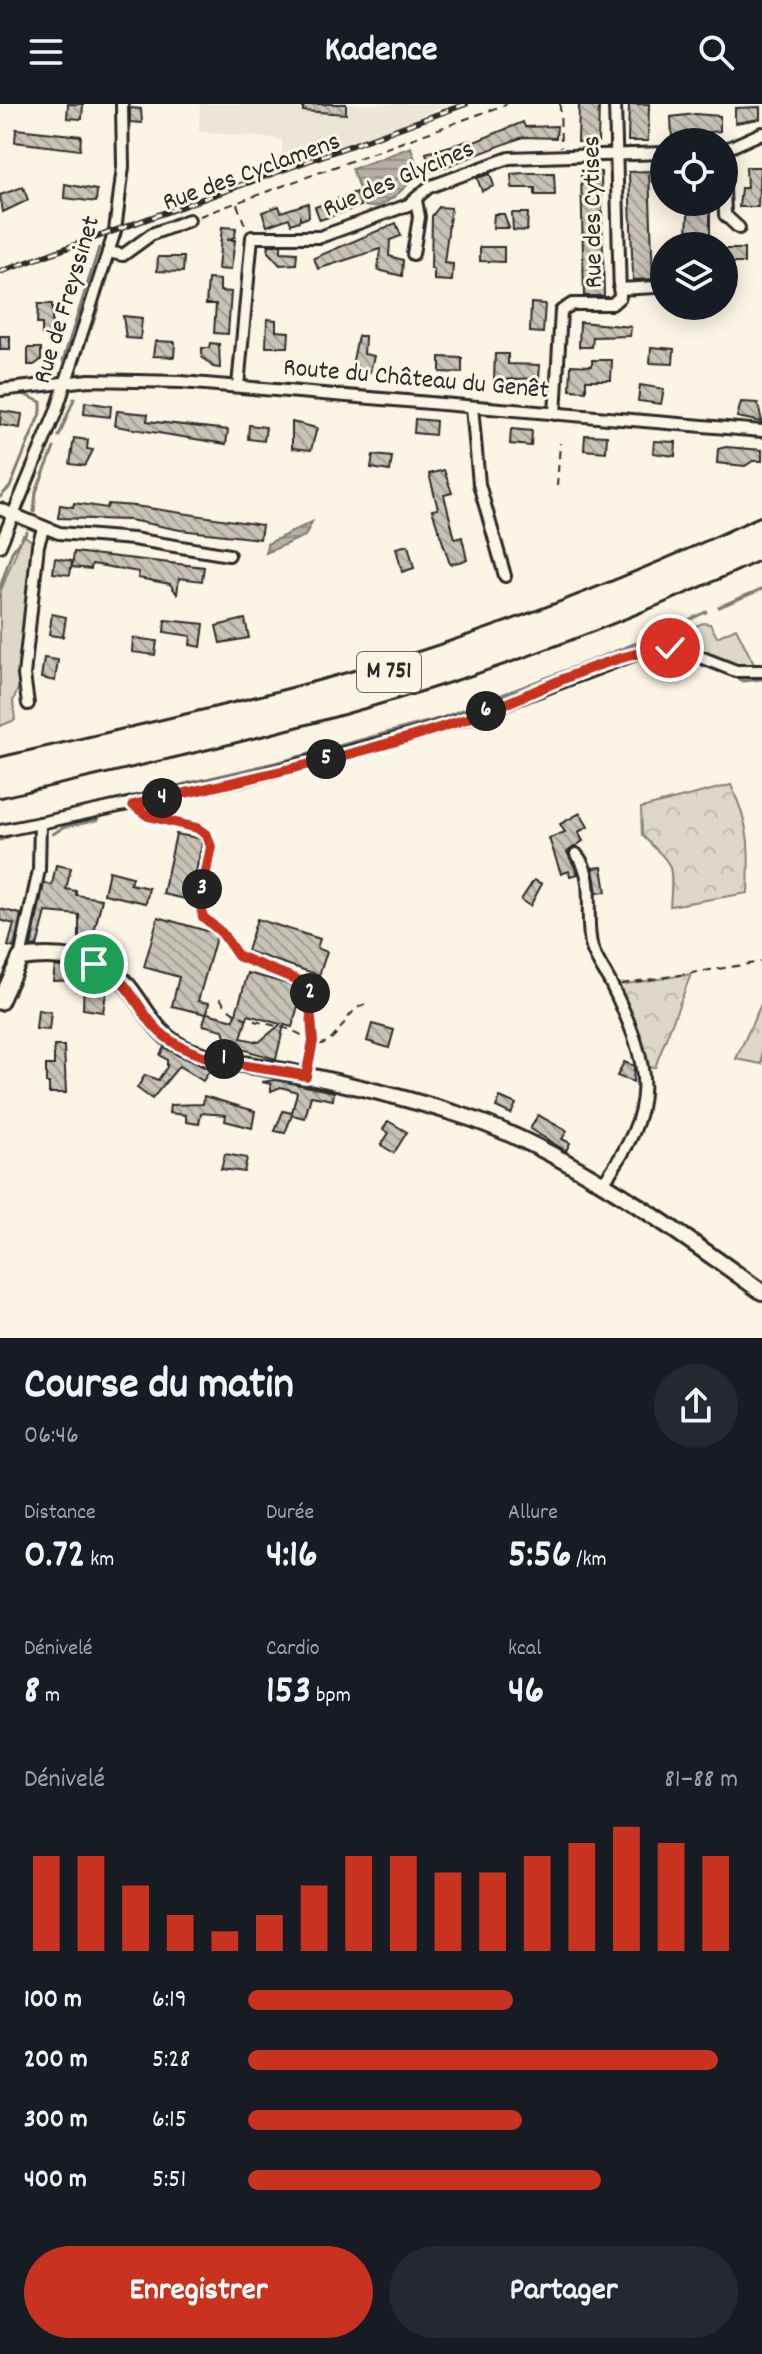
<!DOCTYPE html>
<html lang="fr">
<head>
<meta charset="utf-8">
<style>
  :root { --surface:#171b24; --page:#242831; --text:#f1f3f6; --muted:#9ea1a6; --accent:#c8321e }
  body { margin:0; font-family:Dekko,sans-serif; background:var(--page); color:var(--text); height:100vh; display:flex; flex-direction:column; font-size:30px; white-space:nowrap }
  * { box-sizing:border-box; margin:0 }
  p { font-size:26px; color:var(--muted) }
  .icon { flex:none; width:44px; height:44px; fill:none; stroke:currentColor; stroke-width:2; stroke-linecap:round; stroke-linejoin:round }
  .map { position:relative; height:1234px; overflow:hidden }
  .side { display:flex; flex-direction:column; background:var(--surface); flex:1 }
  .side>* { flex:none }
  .buttons { position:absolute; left:650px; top:24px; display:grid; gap:16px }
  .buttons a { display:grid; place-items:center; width:88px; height:88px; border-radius:50%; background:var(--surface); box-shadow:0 4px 20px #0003; font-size:40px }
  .pin { position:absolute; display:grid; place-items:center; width:68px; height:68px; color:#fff; margin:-34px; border:4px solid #fff; border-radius:50%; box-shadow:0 2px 8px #0007 }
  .km { position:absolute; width:40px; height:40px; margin:-20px; border-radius:50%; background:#222; color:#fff; font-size:22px; line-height:40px; text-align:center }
  .round { display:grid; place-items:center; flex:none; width:84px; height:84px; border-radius:42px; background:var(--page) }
  .headline { display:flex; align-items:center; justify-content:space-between; height:136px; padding:0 24px }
  h1 { font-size:44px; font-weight:700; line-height:60px }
  .stats { display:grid; grid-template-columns:repeat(3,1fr); gap:12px; height:136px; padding:8px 24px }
  .stats div { display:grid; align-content:center }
  .stats b { font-size:40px; font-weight:700 }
  .stats small { font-size:22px; font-weight:400 }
  .stats p { font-size:22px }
  .chart { height:224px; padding:16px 24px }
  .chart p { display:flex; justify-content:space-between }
  .chart svg { width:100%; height:144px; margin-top:8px; stroke:var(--accent); stroke-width:6 }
  .button { display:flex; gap:16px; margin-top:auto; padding:16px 24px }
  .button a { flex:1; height:92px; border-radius:48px; background:var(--accent); color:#fff; font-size:32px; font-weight:700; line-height:92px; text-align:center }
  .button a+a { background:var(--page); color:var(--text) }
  ul { padding:0 24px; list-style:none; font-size:26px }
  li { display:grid; grid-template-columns:128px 96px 1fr; align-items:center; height:60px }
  li i { height:20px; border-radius:10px; background:var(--accent) }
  header { display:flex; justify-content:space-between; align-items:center; height:104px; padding:0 24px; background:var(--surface); font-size:36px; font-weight:700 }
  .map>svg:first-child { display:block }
  .built { fill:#ece6d7 }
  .green { fill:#ded8ca; stroke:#84827a; stroke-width:2 }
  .forest { fill:url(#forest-crowns); stroke:#84827a; stroke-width:2 }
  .water { fill:url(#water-rules); stroke:#7d7b74; stroke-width:2 }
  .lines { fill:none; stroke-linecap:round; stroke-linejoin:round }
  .stream { stroke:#7d7b74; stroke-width:3 }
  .building { fill:url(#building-back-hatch); stroke:#2b2b2b; stroke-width:2; fill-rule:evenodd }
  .street-casing { stroke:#2b2b2b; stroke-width:16 }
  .secondary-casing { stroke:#2b2b2b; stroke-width:20 }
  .highway-casing { stroke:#2b2b2b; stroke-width:26 }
  .path { stroke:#2b2b2b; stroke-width:2; stroke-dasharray:8 6; stroke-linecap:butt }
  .street { stroke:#fcf5e5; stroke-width:10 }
  .secondary { stroke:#fcf5e5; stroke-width:14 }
  .highway { stroke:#fcf5e5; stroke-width:20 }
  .rail-casing { stroke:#2b2b2b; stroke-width:6 }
  .rail { stroke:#fcf5e5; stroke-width:3; stroke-dasharray:9; stroke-linecap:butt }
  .route-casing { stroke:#fff; stroke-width:16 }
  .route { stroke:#c8321e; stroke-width:10 }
  .labels { text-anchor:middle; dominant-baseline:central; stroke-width:6; stroke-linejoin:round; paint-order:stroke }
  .shield { fill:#fcf5e5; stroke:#6a6863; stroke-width:2 }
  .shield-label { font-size:24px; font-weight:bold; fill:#2b2b2b }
  .street-label { font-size:26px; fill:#2b2b2b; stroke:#fcf5e5 }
</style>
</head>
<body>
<header><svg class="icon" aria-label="menu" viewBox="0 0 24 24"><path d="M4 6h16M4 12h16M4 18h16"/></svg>Kadence<svg class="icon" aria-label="search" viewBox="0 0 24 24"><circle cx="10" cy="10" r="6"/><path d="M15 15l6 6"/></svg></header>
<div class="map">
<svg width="762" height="1234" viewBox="0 0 762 1234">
  <defs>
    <pattern id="forest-crowns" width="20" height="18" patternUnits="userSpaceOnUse" patternTransform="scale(2)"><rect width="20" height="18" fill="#ded8ca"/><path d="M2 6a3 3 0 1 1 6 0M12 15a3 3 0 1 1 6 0" fill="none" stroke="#bfbaae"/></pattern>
    <pattern id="water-rules" width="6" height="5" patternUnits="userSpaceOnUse" patternTransform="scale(2)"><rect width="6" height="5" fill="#b4b0a5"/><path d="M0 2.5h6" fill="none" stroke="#938f87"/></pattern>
    <pattern id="building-back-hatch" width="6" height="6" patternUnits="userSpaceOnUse" patternTransform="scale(2)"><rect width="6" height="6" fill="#c8c3b7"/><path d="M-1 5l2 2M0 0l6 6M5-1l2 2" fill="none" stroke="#a39f95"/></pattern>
  </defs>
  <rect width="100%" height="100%" fill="#fcf5e5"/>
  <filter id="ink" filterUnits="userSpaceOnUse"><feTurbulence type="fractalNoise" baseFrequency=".0125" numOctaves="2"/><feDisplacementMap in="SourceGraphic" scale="16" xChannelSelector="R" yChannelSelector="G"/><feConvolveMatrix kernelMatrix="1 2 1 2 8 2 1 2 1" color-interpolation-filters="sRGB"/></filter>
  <g filter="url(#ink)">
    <polygon class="built" points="200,0 449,0 338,46 282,49 282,35 199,28"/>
    <g class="green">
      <polygon points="23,431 38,441 24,571 13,597 15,616 0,622 0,489"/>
      <polygon points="703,519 710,520 717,533 736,524 755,562 741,562 676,535 675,530"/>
    </g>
    <g class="forest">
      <path d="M731 681C750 722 750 743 748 789L670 802C674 756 672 762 642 731L641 704Z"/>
      <polygon points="691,870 655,963 645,964 612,882"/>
      <polygon points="762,898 762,960 736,955"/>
    </g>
    <g class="water">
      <path d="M411 43 419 68C408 81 384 108 365 102L352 65Z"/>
      <polygon points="312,418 305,432 266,449 267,440"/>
    </g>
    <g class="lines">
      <g class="stream">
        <polyline points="105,182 113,156"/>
        <polyline points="91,225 99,201"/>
        <polyline points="63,257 99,144"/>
        <polyline points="59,332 74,295"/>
        <polyline points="0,393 10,383 41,307 41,298 23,290"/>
        <polyline points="34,408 36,388 54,344"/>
        <polyline points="0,484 12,448 27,428"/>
        <polyline points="719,503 762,485"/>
        <polyline points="698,557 743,577 762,575"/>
        <polyline points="359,652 474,619 514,603"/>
        <polyline points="112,697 283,657 442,614 637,539 706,508"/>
        <polyline points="53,730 64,723 98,716"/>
        <polyline points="0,736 12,731"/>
        <polyline points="354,975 368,978"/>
        <polyline points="448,1000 488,1013"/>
        <polyline points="517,1041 588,1079"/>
        <polyline points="637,1109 670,1132"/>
      </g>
    </g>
    <g class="building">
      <polygon points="68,0 83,0 82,15 67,14"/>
      <polygon points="303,0 346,0 346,10 303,7"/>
      <polygon points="579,0 599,0 598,38 578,38"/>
      <polygon points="629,0 649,0 648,37 628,37"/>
      <polygon points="760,3 760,15 735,19 735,4"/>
      <polygon points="130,4 141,5 142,19 130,18"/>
      <polygon points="695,10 720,12 720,27 672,33 671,13"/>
      <polygon points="523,18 525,23 557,22 556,34 523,33 432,68 426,49 471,36 472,39"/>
      <polygon points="16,25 81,32 80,46 15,38"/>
      <polygon points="746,63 760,63 758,103 739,103 741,84 747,84"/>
      <polygon points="649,67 653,175 633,176 629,68"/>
      <polygon points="601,68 604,192 584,192 581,69"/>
      <polygon points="524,69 554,69 555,91 535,91 535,84 512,84 511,70"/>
      <polygon points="490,70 494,82 482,87 477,74"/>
      <polygon points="65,80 97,86 96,98 64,94"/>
      <polygon points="23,83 28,96 3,108 0,91"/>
      <polygon points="356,88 361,102 320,116 315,103"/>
      <polygon points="697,98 710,98 710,130 687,130 688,110 697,109"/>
      <polygon points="308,99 309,113 301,116 300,113 299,117 291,120 289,114 267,122 262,108 279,102 281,108"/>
      <polygon points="439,103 451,104 444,159 453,160 452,177 434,176 434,165 431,165 432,112"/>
      <polygon points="512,109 528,109 527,127 513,126"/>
      <polygon points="494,110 504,110 509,124 493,124"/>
      <polygon points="396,119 401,132 390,136 389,152 403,156 402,172 378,166 380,145 318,165 314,154"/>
      <polygon points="222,123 236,124 235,133 227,136 235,136 231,166 218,165"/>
      <polygon points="269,141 281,141 281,148 297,149 296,160 280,161 268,148"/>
      <polygon points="480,143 504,143 504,158 480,157"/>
      <rect x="724" y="145" width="20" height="14"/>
      <polygon points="158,153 184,153 183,168 157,167"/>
      <polygon points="208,175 220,176 220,187 231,188 228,230 214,229 216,200 206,200"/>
      <polygon points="531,199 545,200 543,229 530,228"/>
      <polygon points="38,200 52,200 52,231 42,231 42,220 37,220"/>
      <polygon points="123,212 142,214 140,235 126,234"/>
      <polygon points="267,215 276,216 276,227 289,228 288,243 266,243"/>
      <polygon points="580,218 631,223 630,232 593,233 592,243 579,243"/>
      <rect x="0" y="232" width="10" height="14"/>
      <polygon points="358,232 365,232 364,250 374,252 370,268 351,266"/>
      <polygon points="155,237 175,238 174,253 153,252"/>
      <polygon points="210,239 219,240 220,264 213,263 202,253 202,244 209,244"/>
      <polygon points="651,243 674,245 673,260 650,259"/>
      <polygon points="28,244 41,244 41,256 34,261 28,261"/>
      <polygon points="495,250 508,250 508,260 540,261 539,274 494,276"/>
      <polygon points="440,253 462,254 462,269 440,268"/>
      <polygon points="592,256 612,256 611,276 586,276 586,287 570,286 571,261 592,262"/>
      <polygon points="640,281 664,285 661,300 638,297"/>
      <polygon points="85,298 111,302 110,313 84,310"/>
      <polygon points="741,298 758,299 762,318 737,313"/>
      <polygon points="1,307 22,310 20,324 0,321"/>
      <polygon points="117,307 148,310 147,317 228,326 226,340 115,322"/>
      <polygon points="415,315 436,317 435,331 414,329"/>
      <polygon points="292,318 317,324 311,346 292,344"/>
      <polygon points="249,321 266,323 264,337 248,335"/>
      <polygon points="511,325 532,327 531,342 510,340"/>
      <polygon points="585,331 607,332 606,348 584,346"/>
      <polygon points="74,334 88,336 87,345 93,346 85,362 70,360"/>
      <polygon points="654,337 676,338 675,352 653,349"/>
      <polygon points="726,343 762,346 762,357 753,357 745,362 717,359 718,345"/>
      <polygon points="373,351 392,353 390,367 371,364"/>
      <polygon points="444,366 452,389 444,391 455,435 462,433 467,456 450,460 432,406 438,405 429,370"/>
      <polygon points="74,399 107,404 108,400 135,402 262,421 260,435 180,426 130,416 58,414 60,401 73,403"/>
      <polygon points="408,441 414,464 402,468 396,444"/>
      <polygon points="74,448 204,463 202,477 179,474 177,490 170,480 138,474 139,468 92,460 91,465 72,463"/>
      <polygon points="55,454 72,457 70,471 53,469"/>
      <polygon points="52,510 66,513 63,533 49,531"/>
      <polygon points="245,515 249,534 220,539 216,522"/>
      <polygon points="165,516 204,520 201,543 190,541 191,532 164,528"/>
      <polygon points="133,534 157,537 155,551 132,548"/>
      <polygon points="44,554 58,556 55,577 41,574"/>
      <polygon points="580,709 588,723 578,728 583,737 567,748 578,770 570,772 569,767 561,770 549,734 565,728 560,720"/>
      <polygon points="176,730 203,735 190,796 163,790"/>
      <polygon points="56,761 71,764 66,785 76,787 76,791 102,795 92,837 79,835 79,811 46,808 37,842 31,843 44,779 52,781"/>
      <polygon points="602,763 606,788 597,789 593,764"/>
      <polygon points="109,767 132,773 130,780 149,784 146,799 104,790"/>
      <polygon points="534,776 542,780 530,802 521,796"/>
      <polygon points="0,805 21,810 14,844 8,842 14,820 0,816"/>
      <path d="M158 813 217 830 198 897 209 899 207 909 234 916 248 869 303 884 292 923 284 921 276 955 231 942 232 938 226 936 223 926 203 921 206 910 172 902 179 873 144 863ZM248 911 280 920H281L259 938 241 934Z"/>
      <polygon points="257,815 320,835 317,844 327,848 319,871 247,847"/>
      <polygon points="115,841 124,843 119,861 111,856"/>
      <polygon points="55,862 88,868 108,877 103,908 83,905 84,876 53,877"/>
      <polygon points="38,906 51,908 49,926 36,925"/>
      <polygon points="372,920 394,926 389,944 367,937"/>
      <polygon points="54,942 64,942 66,989 49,989 49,979 46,979 46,961 54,961"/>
      <polygon points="164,943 210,966 203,977 179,962 152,995 137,984 145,971 158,976 167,963 167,956 160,951"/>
      <polygon points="624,958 634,962 633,978 617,972"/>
      <polygon points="276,976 334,988 333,996 311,992 305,1014 292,1011 285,1029 275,1027 283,1007 292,1009 297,988 281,983 271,987 271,980 262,978"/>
      <polygon points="204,992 255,1007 252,1024 225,1017 226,1011 201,1009 199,1020 186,1018 186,1011 169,1009 170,1001 203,1000"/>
      <polygon points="500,993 516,1000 511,1010 496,1003"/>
      <polygon points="538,1011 567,1027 562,1035 570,1039 566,1047 530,1025"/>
      <polygon points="388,1017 407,1028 394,1049 381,1041 389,1029 383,1025"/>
      <polygon points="225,1050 247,1054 244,1068 221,1065"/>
    </g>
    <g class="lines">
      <g class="street-casing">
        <g id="street">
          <polyline points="724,46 762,29"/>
          <polyline points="724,84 725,111 739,124"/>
          <polyline points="108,148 123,151 152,130 189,116"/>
          <polyline points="413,150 419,113 416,96"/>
          <polyline points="619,185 656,183"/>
          <polyline points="238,282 252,133 320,133 408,101 429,83 509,54 664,49"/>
          <polyline points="0,286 89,276 181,278 762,327"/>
          <polyline points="472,303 479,380 505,472"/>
          <polyline points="555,310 561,207 572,200 612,200 620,193 615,0"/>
          <polyline points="0,405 59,429 133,435 229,451"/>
          <polyline points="0,442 56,308 115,127 123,63 122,0"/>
          <polyline points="28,600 24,571 38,441 43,425"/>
          <polyline points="40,719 245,675 416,630 467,614 641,548 682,546 736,567 762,567"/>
          <polyline points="0,727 40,719 39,766 20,854"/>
          <path d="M576 750C598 774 583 814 592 844 597 858 606 869 612 882 652 964 659 1004 602 1080"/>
        </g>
      </g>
      <g class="secondary-casing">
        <path id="secondary" d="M0 898 20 854C54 849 103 852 127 881 147 905 156 933 188 946 222 959 260 962 295 969 348 980 402 993 454 1009 558 1040 673 1124 762 1188"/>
      </g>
      <g class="highway-casing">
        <g id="highway">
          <path d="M0 665C142 632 285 601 423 558 539 521 652 475 762 424"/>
          <path d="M0 682C144 649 288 618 429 573 543 538 654 493 762 443"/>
        </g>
      </g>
      <g class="path">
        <polyline points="560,0 561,43"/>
        <polyline points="237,100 246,124"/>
        <polyline points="200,112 507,0"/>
        <polyline points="557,382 560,339"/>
        <polyline points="143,709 197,724 209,734 211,749 201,807 238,852 308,880 313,937 310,958"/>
        <polyline points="621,880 762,858"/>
        <path d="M220 894C240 928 289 912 313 941 344 941 341 904 370 899"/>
      </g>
      <use href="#street" class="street"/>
      <use href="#secondary" class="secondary"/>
      <use href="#highway" class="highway"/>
      <g class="rail-casing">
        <polyline id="rail" points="0,168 466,0"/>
      </g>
      <use href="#rail" class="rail"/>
    </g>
  </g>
  <g class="lines" filter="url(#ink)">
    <g class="route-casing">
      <path id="route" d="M94 860C133 873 137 912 167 934 204 962 263 962 306 972L313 937 308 880 238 852 222 829 203 813 200 798 211 743 207 731 197 724 148 712 133 701C245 675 360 652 469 614 534 591 601 551 670 544"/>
    </g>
    <use href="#route" class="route"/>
  </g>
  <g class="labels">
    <rect class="shield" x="357" y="548" width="64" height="40" rx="6"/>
    <g class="shield-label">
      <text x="389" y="568">M 751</text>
    </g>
    <g class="street-label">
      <text transform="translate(252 69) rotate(-20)">Rue des Cyclamens</text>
      <text transform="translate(399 76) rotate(-23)">Rue des Glycines</text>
      <text transform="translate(594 108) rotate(-91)">Rue des Cytises</text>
      <text transform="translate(68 196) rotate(-73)">Rue de Freyssinet</text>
      <text transform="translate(416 276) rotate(5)">Route du Château du Genêt</text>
    </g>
  </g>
</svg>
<div class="buttons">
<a><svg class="icon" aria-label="locate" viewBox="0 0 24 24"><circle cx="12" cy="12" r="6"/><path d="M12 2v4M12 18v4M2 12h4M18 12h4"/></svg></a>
<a><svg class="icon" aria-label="layers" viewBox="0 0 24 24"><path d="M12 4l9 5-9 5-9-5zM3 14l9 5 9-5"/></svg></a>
</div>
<div class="pin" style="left:94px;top:860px;background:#1e9e55"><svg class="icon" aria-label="arrive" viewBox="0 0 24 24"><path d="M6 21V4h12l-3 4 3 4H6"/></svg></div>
<div class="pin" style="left:670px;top:544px;background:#d93025"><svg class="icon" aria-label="check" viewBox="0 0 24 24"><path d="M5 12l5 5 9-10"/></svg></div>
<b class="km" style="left:224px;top:955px">1</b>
<b class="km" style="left:310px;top:889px">2</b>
<b class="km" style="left:202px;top:785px">3</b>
<b class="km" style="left:162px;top:694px">4</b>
<b class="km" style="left:326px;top:655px">5</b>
<b class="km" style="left:486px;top:607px">6</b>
</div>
<section class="side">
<div class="headline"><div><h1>Course du matin</h1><p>06:46</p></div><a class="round"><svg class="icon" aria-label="share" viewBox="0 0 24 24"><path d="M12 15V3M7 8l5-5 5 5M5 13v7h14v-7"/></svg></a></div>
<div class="stats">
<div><p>Distance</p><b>0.72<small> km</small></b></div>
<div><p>Durée</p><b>4:16</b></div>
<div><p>Allure</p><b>5:56<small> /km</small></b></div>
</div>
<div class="stats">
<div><p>Dénivelé</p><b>8<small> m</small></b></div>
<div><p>Cardio</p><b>153<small> bpm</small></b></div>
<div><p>kcal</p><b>46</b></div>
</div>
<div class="chart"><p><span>Dénivelé</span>81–88 m</p>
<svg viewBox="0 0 160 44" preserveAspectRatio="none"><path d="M5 44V15M15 44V15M25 44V24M35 44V33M45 44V38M55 44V33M65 44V24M75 44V15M85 44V15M95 44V20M105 44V20M115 44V15M125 44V11M135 44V6M145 44V11M155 44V15"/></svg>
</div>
<ul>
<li><b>100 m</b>6:19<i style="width:54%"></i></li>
<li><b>200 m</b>5:28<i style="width:96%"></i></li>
<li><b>300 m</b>6:15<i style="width:56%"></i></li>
<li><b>400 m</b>5:51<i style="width:72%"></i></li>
</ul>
<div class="button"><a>Enregistrer</a><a>Partager</a></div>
</section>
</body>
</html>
